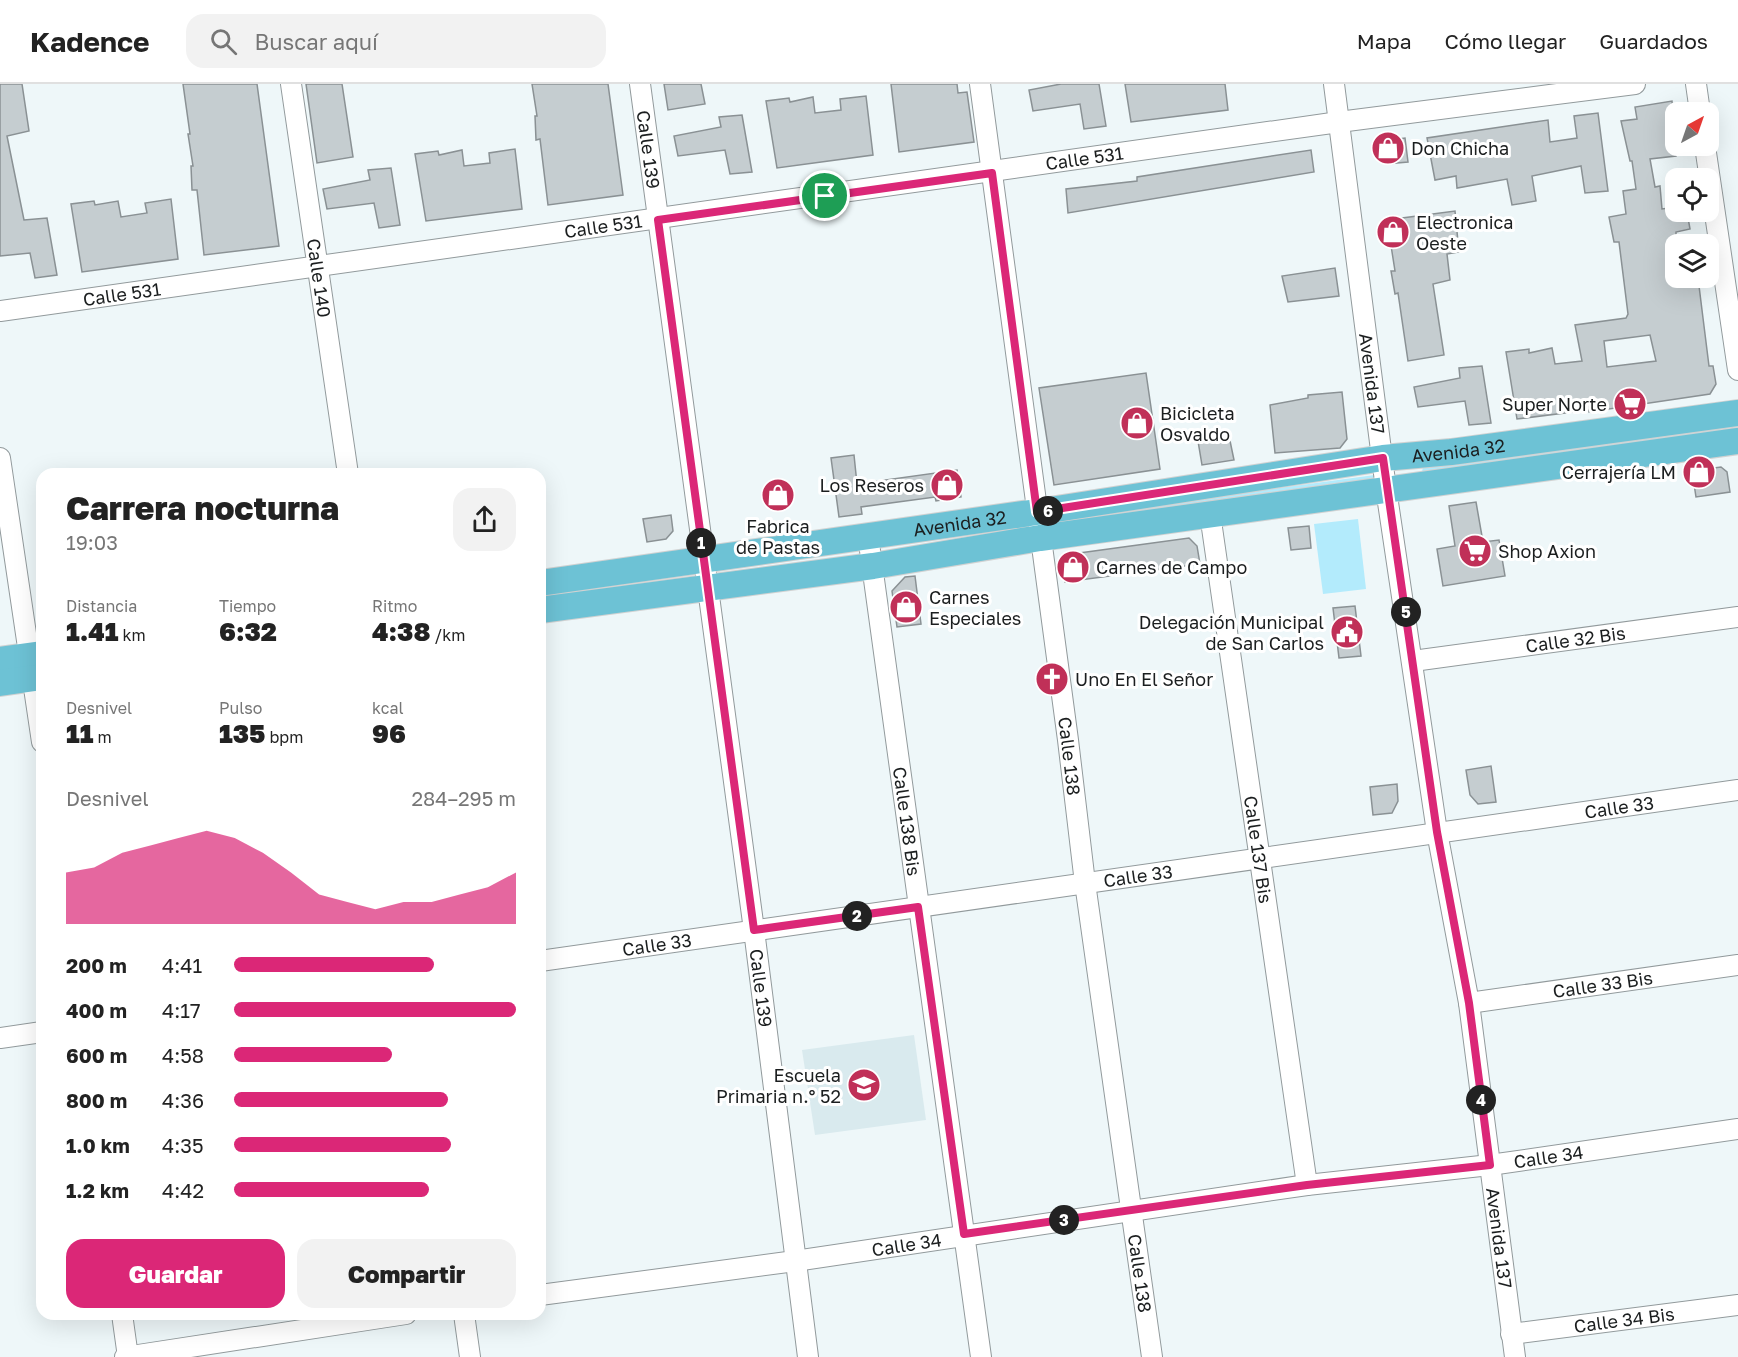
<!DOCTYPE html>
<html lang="es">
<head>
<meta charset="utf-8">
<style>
  :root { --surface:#fff; --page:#f2f2f2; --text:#222; --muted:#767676; --line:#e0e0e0; --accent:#db2777 }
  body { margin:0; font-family:"Golos Text",sans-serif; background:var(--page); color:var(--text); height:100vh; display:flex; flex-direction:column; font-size:22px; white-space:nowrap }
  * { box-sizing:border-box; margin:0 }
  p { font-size:20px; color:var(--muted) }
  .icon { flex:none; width:33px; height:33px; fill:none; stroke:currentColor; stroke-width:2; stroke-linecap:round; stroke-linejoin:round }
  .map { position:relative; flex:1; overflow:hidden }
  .panel { position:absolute; left:36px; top:384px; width:510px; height:852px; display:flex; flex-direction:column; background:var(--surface); border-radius:18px; box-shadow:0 6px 24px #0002 }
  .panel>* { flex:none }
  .needle { width:39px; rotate:40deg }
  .fabs { position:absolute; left:1665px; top:18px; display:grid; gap:12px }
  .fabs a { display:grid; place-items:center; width:54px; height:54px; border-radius:12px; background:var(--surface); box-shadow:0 6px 24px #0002; font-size:30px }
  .pin { position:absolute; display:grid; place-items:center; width:51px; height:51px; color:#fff; margin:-26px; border:3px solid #fff; border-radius:50%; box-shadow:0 2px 6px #0007 }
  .km { position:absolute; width:30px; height:30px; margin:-15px; border-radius:50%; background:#222; color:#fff; font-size:16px; line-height:30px; text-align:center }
  .round { display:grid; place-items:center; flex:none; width:63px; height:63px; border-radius:18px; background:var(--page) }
  .summary { display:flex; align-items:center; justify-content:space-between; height:102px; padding:0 30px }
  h1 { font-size:33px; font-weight:800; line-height:45px }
  .metrics { display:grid; grid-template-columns:repeat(3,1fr); gap:9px; height:102px; padding:6px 30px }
  .metrics div { display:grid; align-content:center }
  .metrics b { font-size:26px; font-weight:800 }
  .metrics small { font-size:16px; font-weight:400 }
  .metrics p { font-size:16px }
  .chart { height:168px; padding:12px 30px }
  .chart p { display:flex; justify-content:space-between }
  .chart svg { width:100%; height:108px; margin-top:6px; fill:var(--accent); opacity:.7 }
  .cta { display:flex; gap:12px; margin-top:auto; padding:12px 30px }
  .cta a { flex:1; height:69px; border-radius:18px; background:var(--accent); color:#fff; font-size:24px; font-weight:800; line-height:69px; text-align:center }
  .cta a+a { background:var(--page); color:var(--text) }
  ul { padding:0 30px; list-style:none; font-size:20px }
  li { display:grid; grid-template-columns:96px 72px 1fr; align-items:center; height:45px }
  li i { height:15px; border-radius:8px; background:var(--accent) }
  header { display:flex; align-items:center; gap:36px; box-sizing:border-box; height:84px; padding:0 30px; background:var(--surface); border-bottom:2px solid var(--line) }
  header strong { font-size:28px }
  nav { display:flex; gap:33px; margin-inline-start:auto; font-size:21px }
  .search { width:420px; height:54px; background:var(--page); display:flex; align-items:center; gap:15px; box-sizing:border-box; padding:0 21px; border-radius:18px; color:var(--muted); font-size:22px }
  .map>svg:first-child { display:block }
  .built { fill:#d9eaee }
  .green { fill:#b3ebfc }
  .building { fill:#c5cdd0; stroke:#8a9194; stroke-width:1.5; fill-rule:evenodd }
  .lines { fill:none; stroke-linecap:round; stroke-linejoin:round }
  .minor-casing { stroke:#929a9c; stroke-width:22 }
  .major-casing { stroke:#d1d2d2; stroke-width:28 }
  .minor { stroke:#fff; stroke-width:20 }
  .major { stroke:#6dc2d5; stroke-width:26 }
  .route-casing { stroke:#fff; stroke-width:12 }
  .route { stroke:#db2777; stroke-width:8 }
  .labels { text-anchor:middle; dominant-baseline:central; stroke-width:6; stroke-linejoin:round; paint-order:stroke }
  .poi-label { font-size:18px; fill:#1b1e1f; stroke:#fff; text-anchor:start }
  .street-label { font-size:18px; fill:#1b1e1f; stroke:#fff }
</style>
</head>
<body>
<header>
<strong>Kadence</strong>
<div class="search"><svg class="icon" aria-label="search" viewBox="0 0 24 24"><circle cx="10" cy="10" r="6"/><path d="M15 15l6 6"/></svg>Buscar aquí</div>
<nav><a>Mapa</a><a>Cómo llegar</a><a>Guardados</a></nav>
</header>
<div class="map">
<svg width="1738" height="1273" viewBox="0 0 1738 1273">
  <rect width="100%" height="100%" fill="#eef7f9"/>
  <polygon class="built" points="914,951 926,1036 815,1051 802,966"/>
  <g class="green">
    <polygon points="1721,343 1720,348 1422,388 1423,383"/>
    <polygon points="1382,390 1382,394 1065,437 1065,433"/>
    <polygon points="1358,435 1366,505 1323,510 1314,440"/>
  </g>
  <g class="building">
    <polygon points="0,0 22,0 29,47 7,52 24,136 47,134 57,191 35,194 30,169 0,172"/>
    <polygon points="183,0 257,0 279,162 204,171 197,106 192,106 191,82 193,82 188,50 190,50"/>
    <polygon points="306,0 342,0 353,73 317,79"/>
    <polygon points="532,0 608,0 623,111 548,121 540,55 536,56 535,32 537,32"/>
    <polygon points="664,0 701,0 705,20 668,26"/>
    <polygon points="891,0 957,0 958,9 967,8 974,58 899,68"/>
    <polygon points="1061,0 1099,0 1106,42 1084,45 1080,20 1033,27 1029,6"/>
    <polygon points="1125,0 1225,0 1228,26 1131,38"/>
    <polygon points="866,12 873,71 777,84 766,17 789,14 790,18 813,13 815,29 841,26 840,15"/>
    <path d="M1672 17 1676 72 1650 75 1655 103 1660 102 1662 125 1676 123V128H1687L1690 145 1676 148V194H1698L1709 282H1713L1716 300 1710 310 1589 328V326L1517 335 1506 268 1529 265V269L1552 264 1555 280 1582 277 1575 241 1626 234 1628 230 1619 158H1614L1609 133 1626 130 1623 107 1636 105 1632 77H1630L1621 37 1637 35 1635 23ZM1650 251 1656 277 1607 283 1604 257Z"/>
    <polygon points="1598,29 1608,107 1585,109 1581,82 1532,92 1536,117 1512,121 1507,95 1457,104 1456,92 1435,96 1427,54 1548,36 1550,58 1577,54 1574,32"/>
    <polygon points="742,31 752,88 730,90 725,66 678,72 674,52 721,43 719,33"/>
    <polygon points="1405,54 1408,78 1386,80 1384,64 1390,56"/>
    <polygon points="515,65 522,125 426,137 415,70 438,67 439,71 462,66 464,82 490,79 489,69"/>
    <polygon points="1311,66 1314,88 1068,129 1066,105 1137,97 1137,93"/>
    <polygon points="391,84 400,141 379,144 374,119 327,125 323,105 370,96 368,86"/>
    <polygon points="171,115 178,175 82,188 71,120 94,117 95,121 118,117 121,133 147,129 145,119"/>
    <polygon points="1455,127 1459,168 1447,170 1450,196 1433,200 1444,271 1408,277 1398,209 1395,210 1391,187 1395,187 1387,136"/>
    <polygon points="1335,184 1339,212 1288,218 1282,192"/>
    <polygon points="1482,282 1491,339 1469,341 1465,317 1418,323 1414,303 1460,294 1459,284"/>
    <polygon points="1146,289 1160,385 1054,401 1039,304"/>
    <polygon points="1342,308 1347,355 1340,364 1275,369 1270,321 1308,314 1308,311"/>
    <polygon points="1229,352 1234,376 1202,381 1198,357"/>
    <polygon points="854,371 857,400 957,386 961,413 936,417 935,413 861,423 862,430 839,433 831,374"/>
    <polygon points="1721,383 1727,388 1730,408 1696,413 1692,387"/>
    <polygon points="1476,418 1483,458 1499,456 1505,492 1443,502 1437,465 1455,462 1449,422"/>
    <polygon points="671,431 673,447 666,455 647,458 643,435"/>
    <polygon points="1309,442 1311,464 1291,466 1288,444"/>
    <polygon points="1189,454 1197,462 1200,480 1065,498 1063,478 1072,470"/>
    <polygon points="915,492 921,540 897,543 892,507 905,493"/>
    <polygon points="1355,522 1361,572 1339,574 1333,524"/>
    <polygon points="1491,682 1496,718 1478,720 1470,711 1466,686"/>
    <polygon points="1397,700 1398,717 1392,729 1373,731 1370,703"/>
  </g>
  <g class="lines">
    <g class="minor-casing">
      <g id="minor">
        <path id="s1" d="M291 0 348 390"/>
        <path id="s2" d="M640 0 754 846 808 1273"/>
        <path id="s3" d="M980 0 1068 656 1085 799 1152 1273"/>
        <path id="s4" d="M1334 0 1386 405 1437 748 1469 919 1515 1273"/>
        <polyline points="1696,0 1700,28"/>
        <polyline points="1705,62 1738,286"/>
        <path id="s5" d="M0 227 1339 38 1635 0"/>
        <polyline points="0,374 42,658"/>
        <path id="s6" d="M1210 430 1307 1101"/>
        <path id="s7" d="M868 452 981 1273"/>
        <path id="s8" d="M1413 577 1738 533"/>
        <path id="s9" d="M540 877 1738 706"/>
        <path id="s10" d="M1469 919 1738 881"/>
        <polyline points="0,954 42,948"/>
        <path id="s11" d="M540 1211 795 1177 1307 1101 1490 1081 1738 1045"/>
        <polyline points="122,1230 128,1273"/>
        <polyline points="464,1230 470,1273"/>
        <path id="s12" d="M1511 1250 1738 1221"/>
        <polyline points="125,1273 406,1230"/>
      </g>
    </g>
    <g class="major-casing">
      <g id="major">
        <path id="s13" d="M540 499 1037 428 1383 374 1451 368 1738 329"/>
        <polyline points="540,526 873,482 1040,454 1738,357"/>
        <polyline points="0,576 42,570"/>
        <polyline points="0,599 42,593"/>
      </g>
    </g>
    <use href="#minor" class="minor"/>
    <use href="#major" class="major"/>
  </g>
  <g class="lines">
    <g class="route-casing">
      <polygon id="route" points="992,89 1037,428 1383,374 1437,748 1469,919 1490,1081 1307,1101 964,1150 918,823 754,846 658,136"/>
    </g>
    <use href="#route" class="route"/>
  </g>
  <defs>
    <g id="shop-disc" transform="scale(1.725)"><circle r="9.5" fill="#c03058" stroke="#fff"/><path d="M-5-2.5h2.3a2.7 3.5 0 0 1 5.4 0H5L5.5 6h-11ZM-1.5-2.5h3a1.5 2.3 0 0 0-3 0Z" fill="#fff"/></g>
    <g id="supermarket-disc" transform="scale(1.725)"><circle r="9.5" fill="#c03058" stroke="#fff"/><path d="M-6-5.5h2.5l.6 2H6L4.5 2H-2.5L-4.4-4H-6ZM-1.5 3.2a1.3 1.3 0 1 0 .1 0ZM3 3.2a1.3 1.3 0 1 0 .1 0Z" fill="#fff"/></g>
    <g id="civic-disc" transform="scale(1.725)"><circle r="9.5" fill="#c03058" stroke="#fff"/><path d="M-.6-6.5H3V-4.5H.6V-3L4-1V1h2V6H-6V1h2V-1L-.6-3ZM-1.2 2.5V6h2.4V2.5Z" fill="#fff"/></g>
    <g id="church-disc" transform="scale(1.725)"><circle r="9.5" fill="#c03058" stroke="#fff"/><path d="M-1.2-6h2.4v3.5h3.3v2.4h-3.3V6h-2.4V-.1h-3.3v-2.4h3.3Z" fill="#fff"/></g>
    <g id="school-disc" transform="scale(1.725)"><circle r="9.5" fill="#c03058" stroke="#fff"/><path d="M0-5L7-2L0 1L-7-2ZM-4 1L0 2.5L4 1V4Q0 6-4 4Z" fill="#fff"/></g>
  </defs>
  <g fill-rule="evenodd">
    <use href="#shop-disc" x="1388" y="64"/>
    <use href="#shop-disc" x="1393" y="148"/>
    <use href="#supermarket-disc" x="1630" y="320"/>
    <use href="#shop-disc" x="1137" y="339"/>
    <use href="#shop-disc" x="1699" y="388"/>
    <use href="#shop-disc" x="947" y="401"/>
    <use href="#shop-disc" x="778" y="411"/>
    <use href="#supermarket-disc" x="1475" y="467"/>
    <use href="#shop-disc" x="1073" y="483"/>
    <use href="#shop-disc" x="906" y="523"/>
    <use href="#civic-disc" x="1347" y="548"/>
    <use href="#church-disc" x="1052" y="595"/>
    <use href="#school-disc" x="864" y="1001"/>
  </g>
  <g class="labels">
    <g class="poi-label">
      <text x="1411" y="64">Don Chicha</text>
      <text x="1416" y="138">Electronica<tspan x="1416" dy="21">Oeste</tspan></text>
      <text x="1607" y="320" text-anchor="end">Super Norte</text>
      <text x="1160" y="329">Bicicleta<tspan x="1160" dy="21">Osvaldo</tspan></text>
      <text x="1676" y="388" text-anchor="end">Cerrajería LM</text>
      <text x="924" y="401" text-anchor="end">Los Reseros</text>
      <text x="778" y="442" text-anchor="middle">Fabrica<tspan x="778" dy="21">de Pastas</tspan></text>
      <text x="1498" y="467">Shop Axion</text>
      <text x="1096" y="483">Carnes de Campo</text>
      <text x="929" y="513">Carnes<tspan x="929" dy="21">Especiales</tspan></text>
      <text x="1324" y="538" text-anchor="end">Delegación Municipal<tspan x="1324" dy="21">de San Carlos</tspan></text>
      <text x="1075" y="595">Uno En El Señor</text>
      <text x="841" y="991" text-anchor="end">Escuela<tspan x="841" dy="21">Primaria n.° 52</tspan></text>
    </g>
    <g class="street-label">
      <text stroke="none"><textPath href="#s2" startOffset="66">Calle 139</textPath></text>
      <text stroke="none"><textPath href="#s5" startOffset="1095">Calle 531</textPath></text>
      <text stroke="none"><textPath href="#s5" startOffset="609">Calle 531</textPath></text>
      <text stroke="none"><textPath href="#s1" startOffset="196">Calle 140</textPath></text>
      <text stroke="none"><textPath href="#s5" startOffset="123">Calle 531</textPath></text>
      <text stroke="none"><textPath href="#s4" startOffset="302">Avenida 137</textPath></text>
      <text stroke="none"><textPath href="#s13" startOffset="928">Avenida 32</textPath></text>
      <text stroke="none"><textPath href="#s13" startOffset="424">Avenida 32</textPath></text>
      <text stroke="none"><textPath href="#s8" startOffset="164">Calle 32 Bis</textPath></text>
      <text stroke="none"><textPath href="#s3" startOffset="678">Calle 138</textPath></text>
      <text stroke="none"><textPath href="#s9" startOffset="1090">Calle 33</textPath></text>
      <text stroke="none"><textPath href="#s7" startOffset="288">Calle 138 Bis</textPath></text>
      <text stroke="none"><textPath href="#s6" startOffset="339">Calle 137 Bis</textPath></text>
      <text stroke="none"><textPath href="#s9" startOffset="604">Calle 33</textPath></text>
      <text stroke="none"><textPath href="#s9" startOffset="118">Calle 33</textPath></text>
      <text stroke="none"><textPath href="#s10" startOffset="135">Calle 33 Bis</textPath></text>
      <text stroke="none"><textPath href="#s2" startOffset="912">Calle 139</textPath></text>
      <text stroke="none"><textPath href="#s11" startOffset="1018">Calle 34</textPath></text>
      <text stroke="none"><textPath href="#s4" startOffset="1166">Avenida 137</textPath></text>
      <text stroke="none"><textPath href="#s11" startOffset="370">Calle 34</textPath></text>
      <text stroke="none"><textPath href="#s3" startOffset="1200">Calle 138</textPath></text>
      <text stroke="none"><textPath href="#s12" startOffset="114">Calle 34 Bis</textPath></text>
    </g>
  </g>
</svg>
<div class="fabs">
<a><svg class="needle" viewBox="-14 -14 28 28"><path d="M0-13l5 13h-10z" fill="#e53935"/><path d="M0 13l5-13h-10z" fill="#767676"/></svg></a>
<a><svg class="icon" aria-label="locate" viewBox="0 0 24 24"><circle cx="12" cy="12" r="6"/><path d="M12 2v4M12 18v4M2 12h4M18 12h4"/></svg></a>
<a><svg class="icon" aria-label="layers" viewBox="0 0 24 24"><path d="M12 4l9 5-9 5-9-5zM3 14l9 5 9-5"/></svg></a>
</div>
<div class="pin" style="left:825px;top:112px;background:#1e9e55"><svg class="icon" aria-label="arrive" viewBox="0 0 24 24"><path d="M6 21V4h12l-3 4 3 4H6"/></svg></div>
<b class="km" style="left:701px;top:459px">1</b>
<b class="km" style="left:857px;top:832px">2</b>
<b class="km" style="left:1064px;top:1136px">3</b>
<b class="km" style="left:1481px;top:1016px">4</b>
<b class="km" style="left:1406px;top:528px">5</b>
<b class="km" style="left:1048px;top:427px">6</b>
<section class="panel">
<div class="summary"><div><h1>Carrera nocturna</h1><p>19:03</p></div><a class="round"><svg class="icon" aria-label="share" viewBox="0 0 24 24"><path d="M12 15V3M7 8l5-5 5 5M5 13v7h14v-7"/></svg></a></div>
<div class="metrics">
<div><p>Distancia</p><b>1.41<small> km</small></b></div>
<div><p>Tiempo</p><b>6:32</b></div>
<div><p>Ritmo</p><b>4:38<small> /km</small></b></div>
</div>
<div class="metrics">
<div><p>Desnivel</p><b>11<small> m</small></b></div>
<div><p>Pulso</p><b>135<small> bpm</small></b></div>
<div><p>kcal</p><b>96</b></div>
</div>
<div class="chart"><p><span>Desnivel</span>284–295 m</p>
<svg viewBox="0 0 160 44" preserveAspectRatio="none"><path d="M0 44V23L10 21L20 15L30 12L40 9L50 6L60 9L70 15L80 23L90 32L100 35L110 38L120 35L130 35L140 32L150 29L160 23V44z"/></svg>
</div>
<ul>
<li><b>200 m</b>4:41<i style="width:71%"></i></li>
<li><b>400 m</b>4:17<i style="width:100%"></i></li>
<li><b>600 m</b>4:58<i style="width:56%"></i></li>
<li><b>800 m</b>4:36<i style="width:76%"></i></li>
<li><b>1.0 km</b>4:35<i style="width:77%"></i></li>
<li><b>1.2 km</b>4:42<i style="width:69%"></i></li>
</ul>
<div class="cta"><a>Guardar</a><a>Compartir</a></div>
</section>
</div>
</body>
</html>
